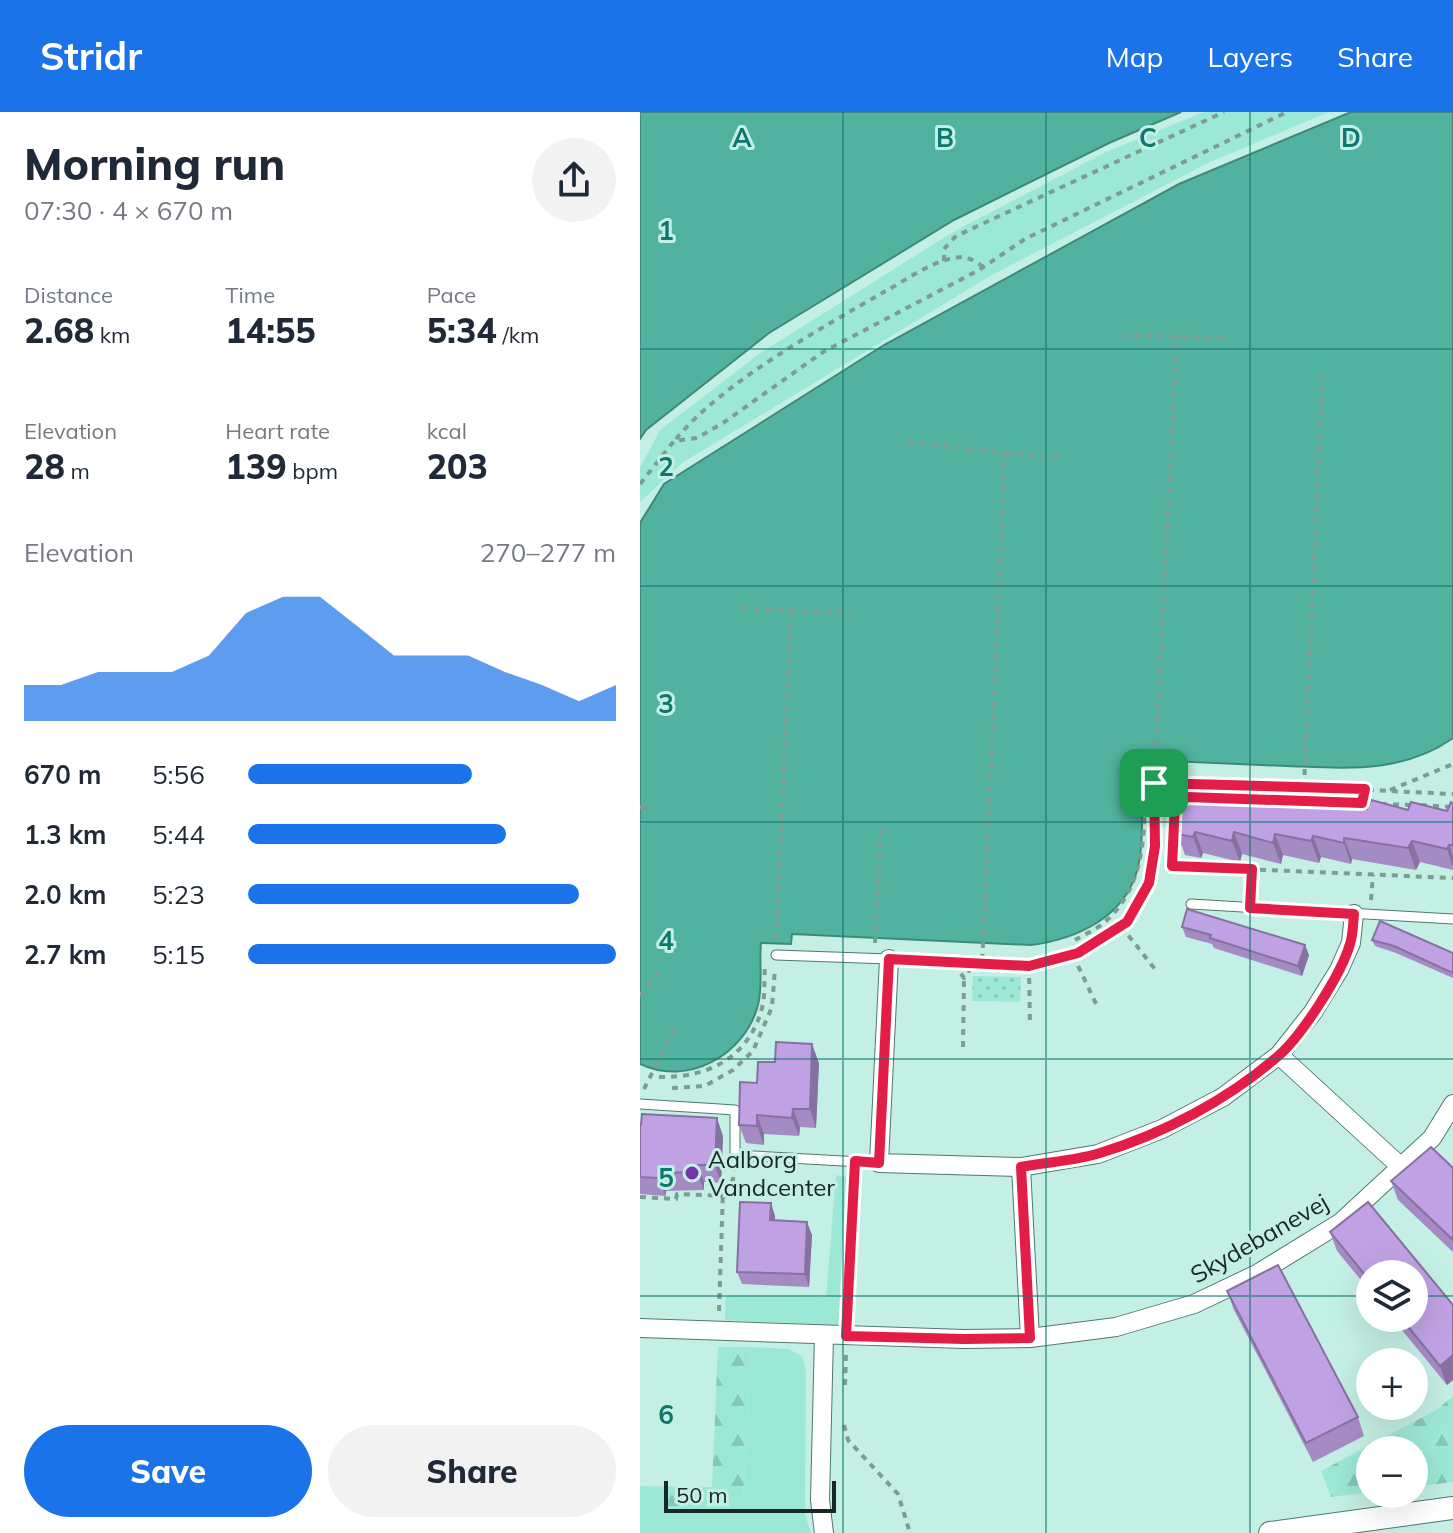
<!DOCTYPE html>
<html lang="en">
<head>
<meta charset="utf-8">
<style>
  :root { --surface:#fff; --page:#f2f2f3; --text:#1f2937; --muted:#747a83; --accent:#1a73e8 }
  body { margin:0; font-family:Mulish,sans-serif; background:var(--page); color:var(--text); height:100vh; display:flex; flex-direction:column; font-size:30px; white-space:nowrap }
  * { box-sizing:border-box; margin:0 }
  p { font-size:26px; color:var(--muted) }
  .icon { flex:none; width:44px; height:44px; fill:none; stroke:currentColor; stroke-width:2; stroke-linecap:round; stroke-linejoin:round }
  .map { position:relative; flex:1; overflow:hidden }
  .side { display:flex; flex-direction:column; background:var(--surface); width:640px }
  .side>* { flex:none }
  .fabs { position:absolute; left:716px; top:1148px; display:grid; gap:16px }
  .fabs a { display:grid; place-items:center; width:72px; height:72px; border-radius:50%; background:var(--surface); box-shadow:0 8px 32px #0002; font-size:40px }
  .scale { position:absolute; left:24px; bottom:20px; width:172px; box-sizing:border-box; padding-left:8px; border:4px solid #182824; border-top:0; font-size:22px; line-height:28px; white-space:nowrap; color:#182824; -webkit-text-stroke:6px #c4efe4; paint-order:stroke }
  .pin { position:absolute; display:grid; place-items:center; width:68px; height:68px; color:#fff; margin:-34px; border-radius:16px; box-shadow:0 4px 12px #0006 }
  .round { display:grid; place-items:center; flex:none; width:84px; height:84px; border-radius:42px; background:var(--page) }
  .summary { display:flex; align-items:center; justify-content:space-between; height:136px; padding:0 24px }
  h1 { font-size:44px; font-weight:800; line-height:60px }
  .stats { display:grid; grid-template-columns:repeat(3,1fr); gap:12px; height:136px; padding:8px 24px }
  .stats div { display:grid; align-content:center }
  .stats b { font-size:34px; font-weight:800 }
  .stats small { font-size:22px; font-weight:400 }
  .stats p { font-size:22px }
  .chart { height:224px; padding:16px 24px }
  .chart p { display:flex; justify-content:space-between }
  .chart svg { width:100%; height:144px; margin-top:8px; fill:var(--accent); opacity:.7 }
  .primary-button { display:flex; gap:16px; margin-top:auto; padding:16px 24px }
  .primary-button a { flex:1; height:92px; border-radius:48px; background:var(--accent); color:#fff; font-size:32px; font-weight:800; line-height:92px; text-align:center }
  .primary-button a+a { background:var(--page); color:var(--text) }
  ul { padding:0 24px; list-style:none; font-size:26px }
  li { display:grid; grid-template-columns:128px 96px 1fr; align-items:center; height:60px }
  li i { height:20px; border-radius:10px; background:var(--accent) }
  header { display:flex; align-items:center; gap:48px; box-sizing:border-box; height:112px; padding:0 40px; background:var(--accent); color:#fff }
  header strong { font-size:38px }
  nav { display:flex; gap:44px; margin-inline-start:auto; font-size:28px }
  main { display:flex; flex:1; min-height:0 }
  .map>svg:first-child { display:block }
  .grass { fill:#9ce8d6 }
  .forest { fill:url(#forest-firs) }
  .park { fill:url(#park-dots) }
  .water { fill:#51b39f; stroke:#40897a; stroke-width:2 }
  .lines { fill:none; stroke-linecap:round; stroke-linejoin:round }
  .service-casing { stroke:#51786f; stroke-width:11 }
  .minor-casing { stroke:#51786f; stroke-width:20 }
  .tertiary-casing { stroke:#51786f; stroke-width:24 }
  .path { stroke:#7c9c94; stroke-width:4; stroke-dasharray:6 6; stroke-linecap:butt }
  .service { stroke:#fff; stroke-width:9 }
  .minor { stroke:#fff; stroke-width:18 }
  .tertiary { stroke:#fff; stroke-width:22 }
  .wall { fill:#a58bc4 }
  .shaded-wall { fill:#8671a0 }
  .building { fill:#c0a2e4; stroke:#8671a0; stroke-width:2 }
  .route-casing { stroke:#fff; stroke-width:16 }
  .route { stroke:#e11d48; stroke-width:10 }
  .grid { fill:none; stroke:#0f766e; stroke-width:2; stroke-opacity:0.55 }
  .poi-dot { fill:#7234a9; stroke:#c4efe4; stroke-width:3 }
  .labels { text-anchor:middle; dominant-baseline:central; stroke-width:6; stroke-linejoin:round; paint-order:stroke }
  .poi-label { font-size:24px; fill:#182824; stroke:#c4efe4; text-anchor:start }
  .street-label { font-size:24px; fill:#182824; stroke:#c4efe4 }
  .grid-label { font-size:26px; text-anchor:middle; font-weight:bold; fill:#0f766e; stroke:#c4efe4; stroke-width:6; stroke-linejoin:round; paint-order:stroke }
</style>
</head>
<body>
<header>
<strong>Stridr</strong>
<nav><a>Map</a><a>Layers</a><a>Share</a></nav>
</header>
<main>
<section class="side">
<div class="summary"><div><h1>Morning run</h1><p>07:30 · 4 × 670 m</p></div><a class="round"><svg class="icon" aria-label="share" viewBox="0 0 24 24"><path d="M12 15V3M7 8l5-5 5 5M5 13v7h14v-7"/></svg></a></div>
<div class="stats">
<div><p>Distance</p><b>2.68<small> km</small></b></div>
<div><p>Time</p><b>14:55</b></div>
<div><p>Pace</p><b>5:34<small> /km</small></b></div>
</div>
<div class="stats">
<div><p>Elevation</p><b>28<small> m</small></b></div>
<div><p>Heart rate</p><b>139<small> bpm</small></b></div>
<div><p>kcal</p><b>203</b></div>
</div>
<div class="chart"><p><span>Elevation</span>270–277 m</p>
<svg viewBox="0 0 160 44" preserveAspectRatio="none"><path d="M0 44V33L10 33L20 29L30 29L40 29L50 24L60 11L70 6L80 6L90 15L100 24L110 24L120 24L130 29L140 33L150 38L160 33V44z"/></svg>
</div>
<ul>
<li><b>670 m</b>5:56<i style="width:61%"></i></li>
<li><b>1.3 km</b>5:44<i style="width:70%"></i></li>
<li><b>2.0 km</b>5:23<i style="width:90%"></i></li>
<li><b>2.7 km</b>5:15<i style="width:100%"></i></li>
</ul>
<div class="primary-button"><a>Save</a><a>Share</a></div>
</section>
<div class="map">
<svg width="813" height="1421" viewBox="0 0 813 1421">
  <defs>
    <pattern id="forest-firs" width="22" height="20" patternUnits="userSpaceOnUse" patternTransform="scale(2)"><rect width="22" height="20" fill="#9ce8d6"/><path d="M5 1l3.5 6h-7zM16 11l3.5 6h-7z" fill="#86c7b8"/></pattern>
    <pattern id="park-dots" width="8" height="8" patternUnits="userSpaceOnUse" patternTransform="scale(2)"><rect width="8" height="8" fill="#9ce8d6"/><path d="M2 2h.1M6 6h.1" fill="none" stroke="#86c7b8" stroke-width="1.8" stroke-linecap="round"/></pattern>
  </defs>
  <rect width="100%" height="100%" fill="#c4efe4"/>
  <g class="grass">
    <polygon points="564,0 689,0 570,50 350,164 42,351 0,390 0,356 20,318 119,242 313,120 466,40"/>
    <polygon points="196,1063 210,1066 200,1213 85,1208 86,1184 186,1185"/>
    <polygon points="111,1235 149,1237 163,1245 166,1261 165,1402 171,1421 0,1421 0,1395 95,1397 103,1389"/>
  </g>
  <g class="forest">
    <polygon points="78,1235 111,1235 103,1389 95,1397 0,1395 0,1374 72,1375"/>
    <polygon points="813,1284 813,1370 774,1375 774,1338 730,1338 730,1380 691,1385 681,1359 798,1297"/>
  </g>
  <polygon class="park" points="333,864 381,865 380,890 332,889"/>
  <g class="water">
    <polygon points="0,0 541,0 469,31 314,108 129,221 6,318 0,327"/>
    <path d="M711 0H813V626C762 662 705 656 646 654 607 652 567 651 528 649V657L503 656C500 688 505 723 498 755 486 805 437 827 391 833L152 822 151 832 121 831C119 850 123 874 118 893 105 943 47 975 0 952V411L24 372 244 233 539 72Z"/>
  </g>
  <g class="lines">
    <g class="service-casing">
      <g id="service">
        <polyline points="551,792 813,807"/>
        <polyline points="136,843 249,847"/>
        <polyline points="0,992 95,998 95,1043 239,1051"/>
      </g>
    </g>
    <g class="minor-casing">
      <g id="minor">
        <polyline points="249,847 239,1051 381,1055 458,1042 522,1017 583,985 639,943 673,900 699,858 711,831 714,802"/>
        <polyline points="639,943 761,1055"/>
        <polyline points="381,1055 390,1226"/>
        <polyline points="0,1216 324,1227 390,1226 476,1215 554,1192 617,1162 700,1111 792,1026 813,992"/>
        <polyline points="184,1421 180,1388 184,1223"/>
      </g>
    </g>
    <g class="tertiary-casing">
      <polyline id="tertiary" points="630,1421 813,1396"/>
    </g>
    <g class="path">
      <polyline points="304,149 304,137 316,124 584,0"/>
      <polyline points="482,223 584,226"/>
      <path d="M36 327C83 270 180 217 244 180 266 168 296 146 322 145 329 145 337 151 344 155"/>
      <polyline points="267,330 365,341 342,853"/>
      <polyline points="365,341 421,346"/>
      <polyline points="0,372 34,329 57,326 83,311 183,240 339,158 385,127 647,0"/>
      <polyline points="102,496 211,501"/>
      <polyline points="664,675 682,264"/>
      <polyline points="750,678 813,652"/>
      <polyline points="577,686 596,686"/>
      <polyline points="701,690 732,691"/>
      <polyline points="741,692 772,693"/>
      <polyline points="781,693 813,695"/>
      <polyline points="0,695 13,695"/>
      <polyline points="512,753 813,766"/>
      <polyline points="532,754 534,720"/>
      <polyline points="611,779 612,757"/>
      <polyline points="731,788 733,763"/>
      <polyline points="481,814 518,861"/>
      <polyline points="136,828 151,499"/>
      <path d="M435 828C445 822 458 817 467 808 505 773 504 722 506 674L514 671 537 224"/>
      <polyline points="235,831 241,713"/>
      <polyline points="433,843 458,896"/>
      <polyline points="269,849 389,854 438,841 487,810 509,771 515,734 514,671 664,675 813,682"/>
      <polyline points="314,852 324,866 333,853"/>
      <polyline points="389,854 390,914"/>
      <polyline points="0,884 21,857"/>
      <polyline points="323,935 324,866"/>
      <path d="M19 965C69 966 111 945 123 892 125 880 124 867 125 854"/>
      <polyline points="32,976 65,974 93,958 113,939 132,895 135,857"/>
      <polyline points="4,977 37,912"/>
      <polyline points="0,1085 36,1087 37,1082 83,1084"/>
      <polyline points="79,1199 83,1079 93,1068 94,1056"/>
      <polyline points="207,1205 214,1066"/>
      <polyline points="205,1273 206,1241"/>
      <polyline points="204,1313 208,1328 258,1382 270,1421"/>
    </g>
    <use href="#service" class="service"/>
    <use href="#minor" class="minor"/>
    <use href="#tertiary" class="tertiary"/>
  </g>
  <g class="wall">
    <polygon points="627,688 666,689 727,697 807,699 813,691 813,758 780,750 776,758 712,747 711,752 681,745 679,751 643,743 641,752 602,742 600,750 563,741 561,746 545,743 542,734 538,732 530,711 593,689"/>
    <polygon points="542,815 669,843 662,864 574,836 572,832 546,825"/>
    <polygon points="732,828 813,841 813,866 756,841 735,834"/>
    <polygon points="179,951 176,1016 160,1015 159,1024 124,1022 124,1033 106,1031 99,1013 117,971"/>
    <polygon points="0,1013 83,1024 81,1071 64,1070 64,1078 26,1079 26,1084 0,1082"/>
    <polygon points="813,1056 813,1140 758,1088 751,1069"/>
    <polygon points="135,1104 135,1108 172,1123 169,1175 102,1172 97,1160"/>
    <polygon points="690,1120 813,1193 813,1268 807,1273 752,1206 774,1206 730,1162 730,1179 697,1139"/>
    <polygon points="587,1179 718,1305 724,1324 673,1350 594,1198"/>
  </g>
  <g class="shaded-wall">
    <polygon points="555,720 563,741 561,746 553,725"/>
    <polygon points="594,720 602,742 600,750 592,729"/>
    <polygon points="635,722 643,743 641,752 633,731"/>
    <polygon points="673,724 681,745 679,751 671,729"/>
    <polygon points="704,726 712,747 711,752 704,731"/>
    <polygon points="772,729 780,750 776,758 768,736"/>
    <polygon points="809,733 813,744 813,755 807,737"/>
    <polygon points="665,833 669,843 662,864 658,854"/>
    <polygon points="172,932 179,951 176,1016 170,997"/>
    <polygon points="153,997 160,1015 159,1024 152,1006"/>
    <polygon points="117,1003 124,1022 124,1033 117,1014"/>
    <polygon points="77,1006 83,1024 81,1071 75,1053"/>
    <polygon points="58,1053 64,1070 64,1078 57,1060"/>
    <polygon points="20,1061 26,1079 26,1084 19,1066"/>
    <polygon points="131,1091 135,1104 135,1121 130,1108"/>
    <polygon points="167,1110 172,1123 169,1175 165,1162"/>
    <polygon points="813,1243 813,1268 807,1273 800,1254"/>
  </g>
  <g class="building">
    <polygon points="550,677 593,689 596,681 627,688 631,679 666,689 668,681 727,697 731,688 768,698 771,690 807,699 811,690 813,691 813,733 809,733 807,737 772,729 768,736 704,726 704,731 673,724 671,729 635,722 633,731 594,720 592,729 555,720 553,725 537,722 539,714 530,711 535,686 547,686"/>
    <polygon points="547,797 665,833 658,854 570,826 571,823 542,815"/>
    <polygon points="740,809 813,841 813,861 754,834 732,828"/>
    <polygon points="136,930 172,932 170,997 153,997 152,1006 117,1003 117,1014 99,1013 100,970 117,971 118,950 135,950"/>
    <polygon points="2,1002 77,1006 75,1053 58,1053 57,1060 20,1061 19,1066 0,1065 0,1013 1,1013"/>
    <polygon points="791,1035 813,1056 813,1128 751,1069"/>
    <polygon points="100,1090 131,1091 130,1108 167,1110 165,1162 97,1160"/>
    <polygon points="728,1090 813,1193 813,1243 800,1254 761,1206 774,1206 774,1162 730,1162 730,1169 690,1120"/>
    <polygon points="638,1153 718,1305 666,1331 587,1179"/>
  </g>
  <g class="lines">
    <g class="route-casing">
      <path id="route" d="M514 671 725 677 722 691 547 685 535 691 532 754 612 757 610 796 714 802C713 812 713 823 710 832 701 863 661 925 637 945 587 988 523 1022 460 1041 435 1049 406 1050 381 1055L390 1226 324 1227 206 1224 215 1049 239 1051 249 847 389 854 438 841 487 810 509 771 515 734Z"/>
    </g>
    <use href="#route" class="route"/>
  </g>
  <path class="grid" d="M203 0V1421M406 0V1421M610 0V1421M0 237H813M0 474H813M0 710H813M0 947H813M0 1184H730M774 1184H813"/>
  <circle class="poi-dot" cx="52" cy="1061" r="8"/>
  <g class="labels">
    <g class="poi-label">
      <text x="68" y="1047">Aalborg<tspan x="68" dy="28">Vandcenter</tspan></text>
    </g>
    <g class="street-label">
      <text transform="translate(619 1126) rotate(-30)">Skydebanevej</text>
    </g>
  </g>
  <g class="grid-label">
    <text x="102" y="35">A</text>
    <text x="305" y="35">B</text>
    <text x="508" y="35">C</text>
    <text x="711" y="35">D</text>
    <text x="26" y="128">1</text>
    <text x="26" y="364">2</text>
    <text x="26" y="601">3</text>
    <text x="26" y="838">4</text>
    <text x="26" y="1075">5</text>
    <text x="26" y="1312">6</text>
  </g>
</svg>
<div class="fabs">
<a><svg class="icon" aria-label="layers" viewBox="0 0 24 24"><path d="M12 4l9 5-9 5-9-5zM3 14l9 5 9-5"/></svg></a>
<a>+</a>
<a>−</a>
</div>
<div class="scale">50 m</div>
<div class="pin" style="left:514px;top:671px;background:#1e9e55"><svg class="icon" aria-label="arrive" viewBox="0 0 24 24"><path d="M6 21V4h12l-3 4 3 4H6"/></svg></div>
</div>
</main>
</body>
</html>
